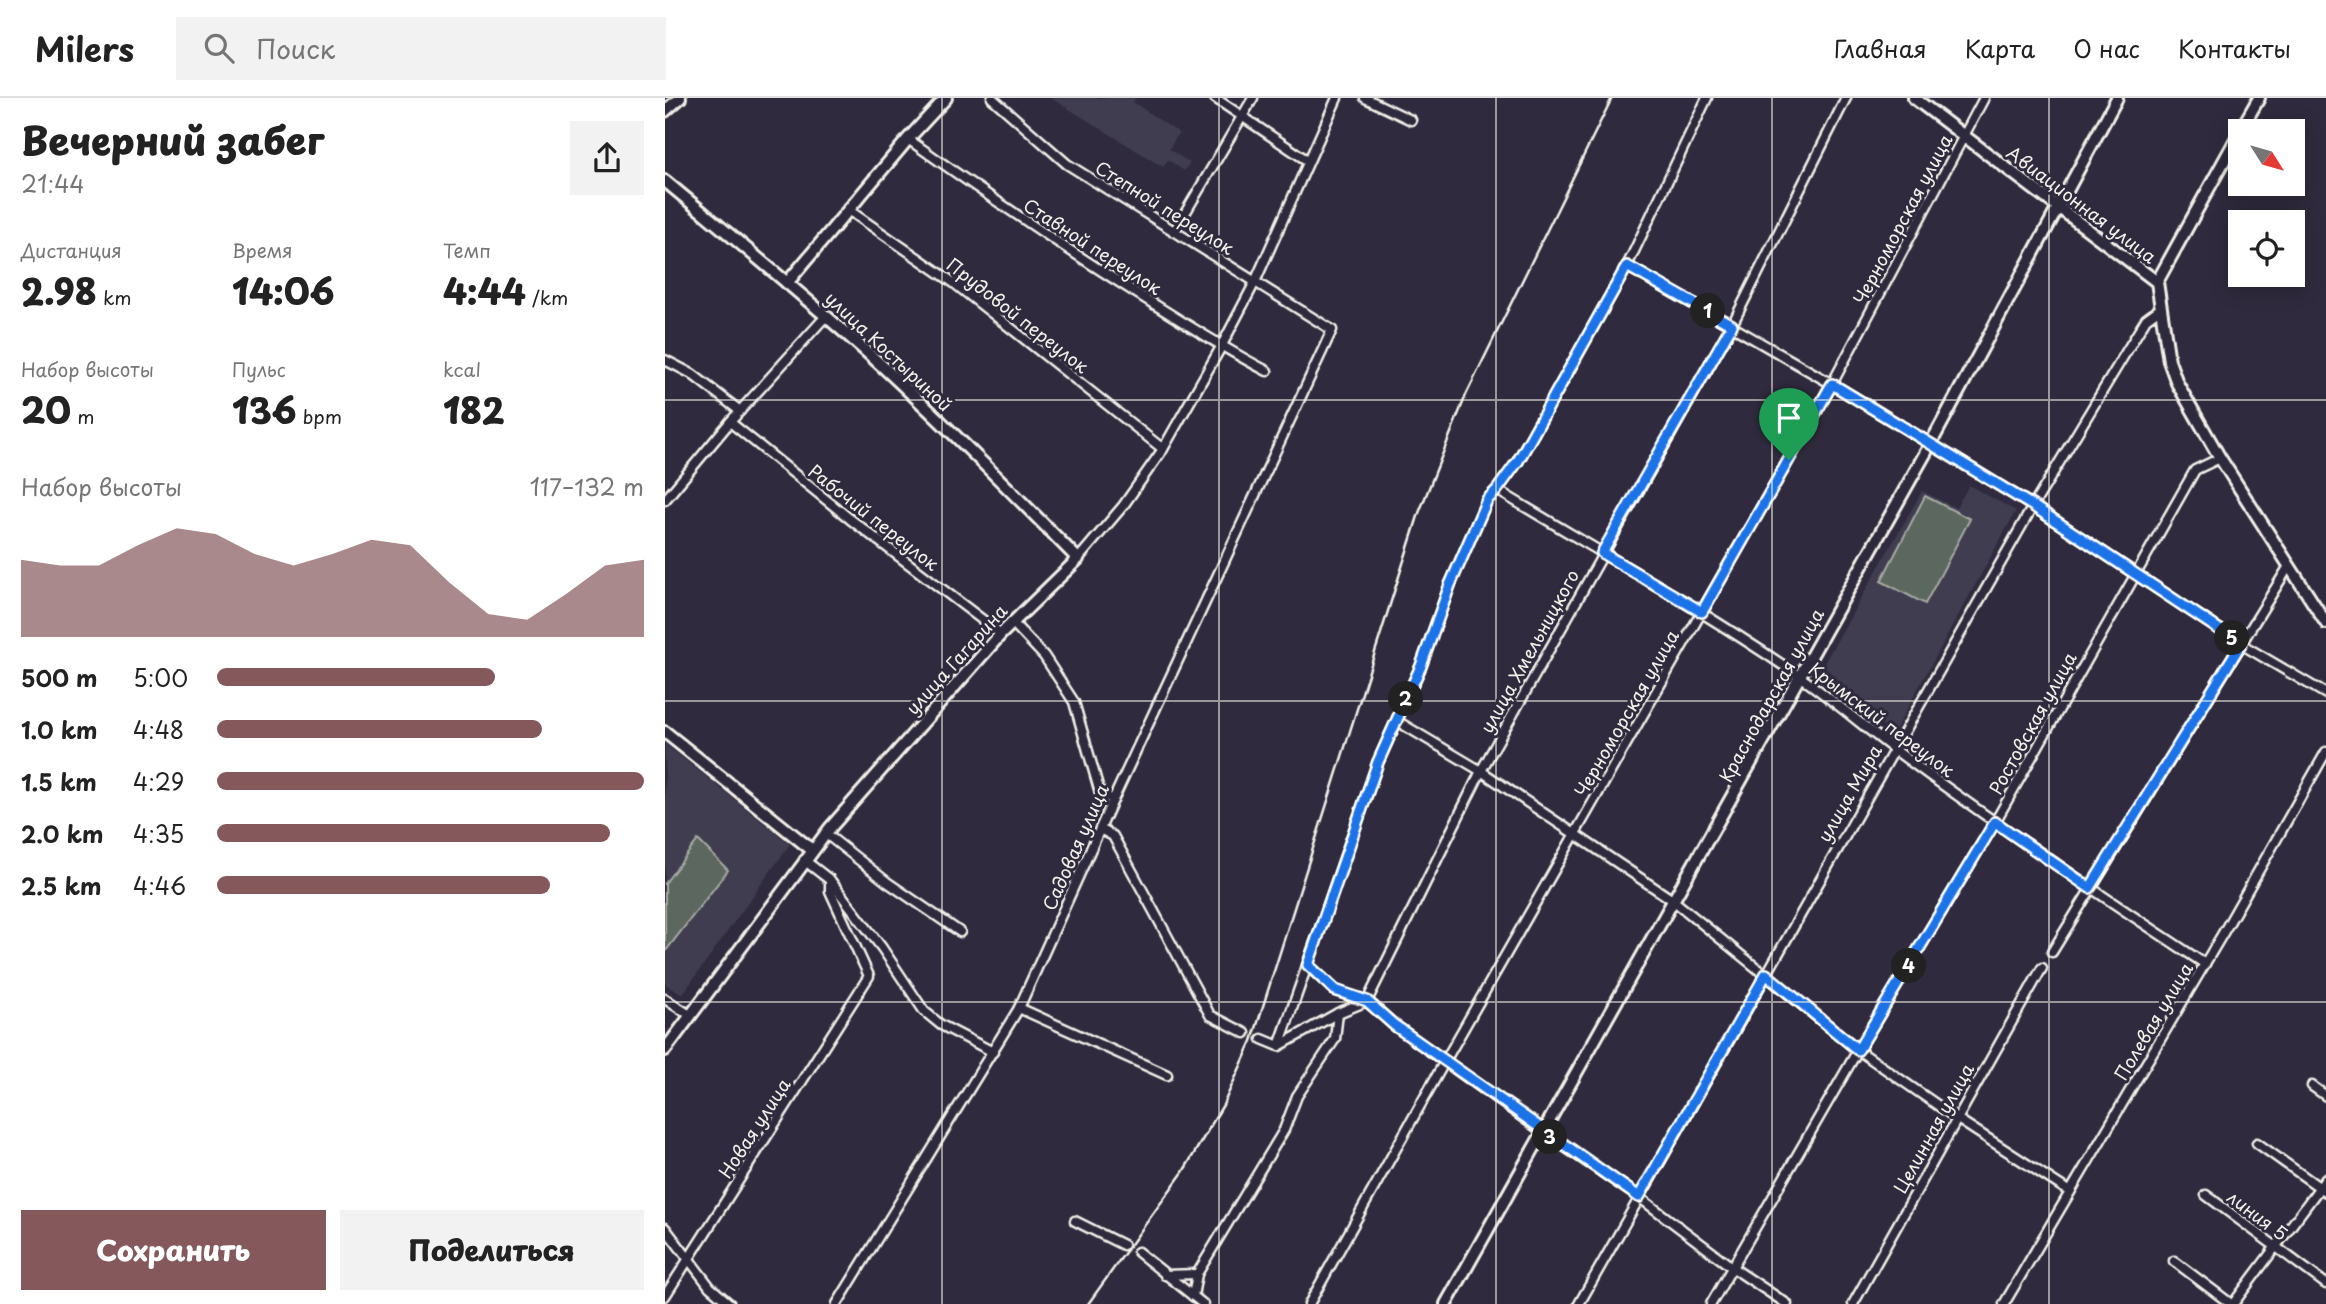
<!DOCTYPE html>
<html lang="ru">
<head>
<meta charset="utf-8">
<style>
  :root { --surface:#fff; --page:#f2f2f2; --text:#222; --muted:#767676; --line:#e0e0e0; --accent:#85585c }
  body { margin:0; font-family:"Playpen Sans",sans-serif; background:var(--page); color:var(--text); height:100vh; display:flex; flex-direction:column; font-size:26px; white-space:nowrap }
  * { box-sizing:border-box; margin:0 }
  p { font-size:23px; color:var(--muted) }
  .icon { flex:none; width:38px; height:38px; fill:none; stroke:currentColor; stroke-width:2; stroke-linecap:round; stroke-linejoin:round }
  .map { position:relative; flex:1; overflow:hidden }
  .drawer { display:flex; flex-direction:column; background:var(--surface); width:665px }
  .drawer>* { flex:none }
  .needle { width:46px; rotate:127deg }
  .buttons { position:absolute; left:1563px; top:21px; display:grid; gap:14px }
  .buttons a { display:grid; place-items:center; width:77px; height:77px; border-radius:0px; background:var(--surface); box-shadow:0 4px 18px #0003; font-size:35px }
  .pin { position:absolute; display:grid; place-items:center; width:60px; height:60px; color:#fff; margin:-72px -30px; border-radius:50% 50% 50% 0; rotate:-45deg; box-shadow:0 0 7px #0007 }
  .pin .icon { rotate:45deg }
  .km { position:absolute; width:35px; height:35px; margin:-18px; border-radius:50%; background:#222; color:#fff; font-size:19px; line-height:35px; text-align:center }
  .round { display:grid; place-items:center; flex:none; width:74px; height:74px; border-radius:0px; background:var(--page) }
  .overview { display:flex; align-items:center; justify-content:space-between; height:119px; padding:0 21px }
  h1 { font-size:38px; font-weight:800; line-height:52px }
  .stats { display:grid; grid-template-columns:repeat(3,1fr); gap:10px; height:119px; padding:7px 21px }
  .stats div { display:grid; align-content:center }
  .stats b { font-size:35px; font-weight:800 }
  .stats small { font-size:19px; font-weight:400 }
  .stats p { font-size:19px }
  .chart { height:196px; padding:14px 21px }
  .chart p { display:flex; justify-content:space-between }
  .chart svg { width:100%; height:126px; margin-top:7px; fill:var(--accent); opacity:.7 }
  .primary-button { display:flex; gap:14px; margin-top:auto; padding:14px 21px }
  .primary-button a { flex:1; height:80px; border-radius:0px; background:var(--accent); color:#fff; font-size:28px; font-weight:800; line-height:80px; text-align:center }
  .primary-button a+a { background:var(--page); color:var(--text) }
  ul { padding:0 21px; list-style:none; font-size:23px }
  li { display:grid; grid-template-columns:112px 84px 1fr; align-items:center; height:52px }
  li i { height:18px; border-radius:9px; background:var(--accent) }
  header { display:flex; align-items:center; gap:42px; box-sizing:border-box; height:98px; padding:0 35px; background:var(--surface); border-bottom:2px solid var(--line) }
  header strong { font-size:33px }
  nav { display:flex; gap:38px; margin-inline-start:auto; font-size:24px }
  .search { width:490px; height:63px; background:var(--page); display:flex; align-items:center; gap:18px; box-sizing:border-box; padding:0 24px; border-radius:0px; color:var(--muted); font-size:26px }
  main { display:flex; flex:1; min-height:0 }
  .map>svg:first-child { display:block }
  .built { fill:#3f3c51 }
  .green { fill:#5c685e; stroke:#a8aca3; stroke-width:2 }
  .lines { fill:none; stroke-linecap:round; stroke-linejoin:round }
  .street-casing { stroke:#f4f1e8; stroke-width:13 }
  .secondary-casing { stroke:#f4f1e8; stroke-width:16 }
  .street { stroke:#2f2a3d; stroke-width:8 }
  .secondary { stroke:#2f2a3d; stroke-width:10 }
  .rail { stroke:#f4f1e8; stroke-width:2.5 }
  .route-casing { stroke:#fff; stroke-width:14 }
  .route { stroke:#1a73e8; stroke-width:9 }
  .grid { fill:none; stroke:#f4f1e8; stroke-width:2; stroke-opacity:0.55 }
  .labels { text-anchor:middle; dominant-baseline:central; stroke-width:6; stroke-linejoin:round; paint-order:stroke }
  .street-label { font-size:18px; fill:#f4f1e8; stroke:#2f2a3d }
</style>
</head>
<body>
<header>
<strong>Milers</strong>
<div class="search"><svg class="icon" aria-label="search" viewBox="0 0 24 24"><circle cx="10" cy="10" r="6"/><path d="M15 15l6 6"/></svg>Поиск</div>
<nav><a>Главная</a><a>Карта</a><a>О нас</a><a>Контакты</a></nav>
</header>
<main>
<section class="drawer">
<div class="overview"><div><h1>Вечерний забег</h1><p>21:44</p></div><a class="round"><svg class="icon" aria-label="share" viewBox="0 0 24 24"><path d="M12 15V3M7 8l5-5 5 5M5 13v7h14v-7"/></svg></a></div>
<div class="stats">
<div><p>Дистанция</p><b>2.98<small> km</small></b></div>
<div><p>Время</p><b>14:06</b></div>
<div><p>Темп</p><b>4:44<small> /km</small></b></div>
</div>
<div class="stats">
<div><p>Набор высоты</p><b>20<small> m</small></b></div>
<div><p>Пульс</p><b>136<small> bpm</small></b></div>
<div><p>kcal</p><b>182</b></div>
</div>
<div class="chart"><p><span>Набор высоты</span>117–132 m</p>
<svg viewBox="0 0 160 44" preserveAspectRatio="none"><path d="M0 44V17L10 19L20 19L30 12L40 6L50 8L60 15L70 19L80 15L90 10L100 12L110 25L120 36L130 38L140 29L150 19L160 17V44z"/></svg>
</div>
<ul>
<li><b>500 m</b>5:00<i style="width:65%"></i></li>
<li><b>1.0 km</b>4:48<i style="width:76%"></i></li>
<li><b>1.5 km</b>4:29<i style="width:100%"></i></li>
<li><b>2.0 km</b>4:35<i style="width:92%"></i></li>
<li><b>2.5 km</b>4:46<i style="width:78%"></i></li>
</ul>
<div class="primary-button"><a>Сохранить</a><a>Поделиться</a></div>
</section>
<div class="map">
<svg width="1661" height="1206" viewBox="0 0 1661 1206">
  <rect width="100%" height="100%" fill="#2f2a3d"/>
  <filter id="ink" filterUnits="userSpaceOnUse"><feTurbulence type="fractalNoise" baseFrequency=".0143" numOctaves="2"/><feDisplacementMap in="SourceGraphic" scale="14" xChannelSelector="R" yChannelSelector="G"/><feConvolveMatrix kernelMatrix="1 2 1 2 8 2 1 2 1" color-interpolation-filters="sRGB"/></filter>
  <g filter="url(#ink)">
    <g class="built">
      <polygon points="386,0 471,0 468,4 514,35 504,51 525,65 519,73 503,62 498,69"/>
      <polygon points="1304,387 1351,413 1227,638 1158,567 1257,393 1291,410"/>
      <polygon points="0,646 125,746 17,897 0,886"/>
    </g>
    <g class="green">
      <polygon points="1260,398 1305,421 1260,506 1216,483"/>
      <polygon points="33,742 63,772 0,854 0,785"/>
    </g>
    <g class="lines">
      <g class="street-casing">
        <g id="street">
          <polyline points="550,0 643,63"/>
          <polyline points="700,0 746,22"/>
          <path d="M243 41C316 93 389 143 465 191 510 219 554 248 602 273"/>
          <polyline points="185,113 289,185 498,351"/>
          <polyline points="509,134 588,0"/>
          <polyline points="962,168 1167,286 1368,408 1576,546 1661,596"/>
          <polyline points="0,262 27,276 75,313"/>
          <polyline points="65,324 185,421 336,536"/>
          <path d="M832 392C933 453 1036 511 1134 578 1167 601 1198 628 1230 652 1331 727 1435 797 1540 866"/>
          <polyline points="0,402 65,324 161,218"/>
          <polyline points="413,461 458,408 498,351 556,249 590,184 672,0"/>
          <polyline points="347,524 379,558 409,604 435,695 448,702"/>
          <polyline points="732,623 816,673 1009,803 1193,952 1291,1020 1405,1094"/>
          <polyline points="435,731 448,738 545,917 580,935"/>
          <polyline points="160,735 222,784 295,834"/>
          <polyline points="139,762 165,782 217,850 259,913 276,927 328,954"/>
          <polyline points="1387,854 1624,468"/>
          <polyline points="643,867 670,893 702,903 729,927 878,1034 974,1099 1068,1170 1122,1206"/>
          <polyline points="0,901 25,917"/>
          <polyline points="354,910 502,977"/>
          <polyline points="597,941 614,948 673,915 702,903 816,673 1067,227 1181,0"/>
          <polyline points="614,948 713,664 756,568 785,487 822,402 832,392 853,363 962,168 1042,0"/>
          <polyline points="1647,988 1661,998"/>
          <polyline points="1592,1045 1661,1094"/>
          <polyline points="1541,1097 1661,1186"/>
          <polyline points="410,1123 458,1147"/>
          <polyline points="0,1130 45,1189 65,1206"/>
          <polyline points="473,1154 538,1206"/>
          <polyline points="1509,1163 1566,1206"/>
          <polyline points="500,1177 532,1176"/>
          <polyline points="0,1198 204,878 165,793 165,782"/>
          <polyline points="528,1198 532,1176 619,1032 632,998 670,941 673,915"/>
          <polyline points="172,1206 354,910 448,702 667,232 402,66 327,0"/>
          <polyline points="644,1206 780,963 1167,286 1319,0"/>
          <polyline points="914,1206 1368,408 1481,221 1496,210"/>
          <polyline points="1046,1206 1193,952 1330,724 1530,372 1555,360"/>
          <polyline points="1188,1206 1377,870"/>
          <polyline points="1339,1206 1561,830 1661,654"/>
          <polyline points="1568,1206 1661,1081"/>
        </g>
      </g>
      <g class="secondary-casing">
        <g id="secondary">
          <polyline points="1249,0 1492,184 1504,263 1512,285 1555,360 1661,525"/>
          <polyline points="0,13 15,0"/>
          <polyline points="1575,33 1594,0"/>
          <path d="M0 83C72 143 146 203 215 266 283 329 348 395 413 461L336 536 165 730 0 952"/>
          <polyline points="1492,184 1575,34"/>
          <polyline points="122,185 243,41 281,0"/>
          <polyline points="0,634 147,752"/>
          <polyline points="781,1206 1265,347 1452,0"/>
        </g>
      </g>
      <use href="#street" class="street"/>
      <use href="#secondary" class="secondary"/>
      <polyline class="rail" points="423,1206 518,1074 558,1007 587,943 754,415 801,297 947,0"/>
    </g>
  </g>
  <g class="lines" filter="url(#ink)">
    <g class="route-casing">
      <polygon id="route" points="962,168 1067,227 937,455 1037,514 1167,286 1368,408 1576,546 1425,790 1330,724 1193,952 1101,876 974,1099 729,927 702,903 670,892 643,867 713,664 756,568 785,487 822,402 832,392 853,363"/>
    </g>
    <use href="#route" class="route"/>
  </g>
  <path class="grid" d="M277 0V1206M554 0V1206M831 0V1206M1107 0V1206M1384 0V1206M0 302H1661M0 603H1661M0 904H1661"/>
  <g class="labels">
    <g class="street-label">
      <text transform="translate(1417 106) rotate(37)">Авиационная улица</text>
      <text transform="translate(500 109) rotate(32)">Степной переулок</text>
      <text transform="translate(1237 121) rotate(-62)">Черноморская улица</text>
      <text transform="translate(428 148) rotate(33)">Ставной переулок</text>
      <text transform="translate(353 217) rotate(38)">Прудовой переулок</text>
      <text transform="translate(224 253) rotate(43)">улица Костыриной</text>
      <text transform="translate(209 419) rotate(38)">Рабочий переулок</text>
      <text transform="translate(864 553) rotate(-61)">улица Хмельницкого</text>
      <text transform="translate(291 561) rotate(-48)">улица Гагарина</text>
      <text transform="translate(1106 597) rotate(-61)">Краснодарская улица</text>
      <text transform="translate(961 615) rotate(-60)">Черноморская улица</text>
      <text transform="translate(1217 621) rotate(37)">Крымский переулок</text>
      <text transform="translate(1367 625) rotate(-61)">Ростовская улица</text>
      <text transform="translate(1184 695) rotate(-60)">улица Мира</text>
      <text transform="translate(410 749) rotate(-66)">Садовая улица</text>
      <text transform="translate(1488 923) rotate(-59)">Полевая улица</text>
      <text transform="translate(89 1030) rotate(-57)">Новая улица</text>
      <text transform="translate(1268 1030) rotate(-61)">Целинная улица</text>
      <text transform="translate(1593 1117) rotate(37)">линия 5</text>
    </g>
  </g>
</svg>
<div class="buttons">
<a><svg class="needle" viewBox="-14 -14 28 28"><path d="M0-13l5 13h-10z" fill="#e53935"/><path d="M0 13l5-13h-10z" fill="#767676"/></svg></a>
<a><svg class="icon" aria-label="locate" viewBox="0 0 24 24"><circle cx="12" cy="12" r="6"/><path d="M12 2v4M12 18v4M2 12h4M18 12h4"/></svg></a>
</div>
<div class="pin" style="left:1124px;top:362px;background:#1e9e55"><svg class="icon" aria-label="arrive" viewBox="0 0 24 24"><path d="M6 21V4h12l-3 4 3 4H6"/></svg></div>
<b class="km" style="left:1043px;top:213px">1</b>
<b class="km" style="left:741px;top:601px">2</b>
<b class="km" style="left:885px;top:1039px">3</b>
<b class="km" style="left:1244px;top:868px">4</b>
<b class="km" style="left:1567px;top:540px">5</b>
</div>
</main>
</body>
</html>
